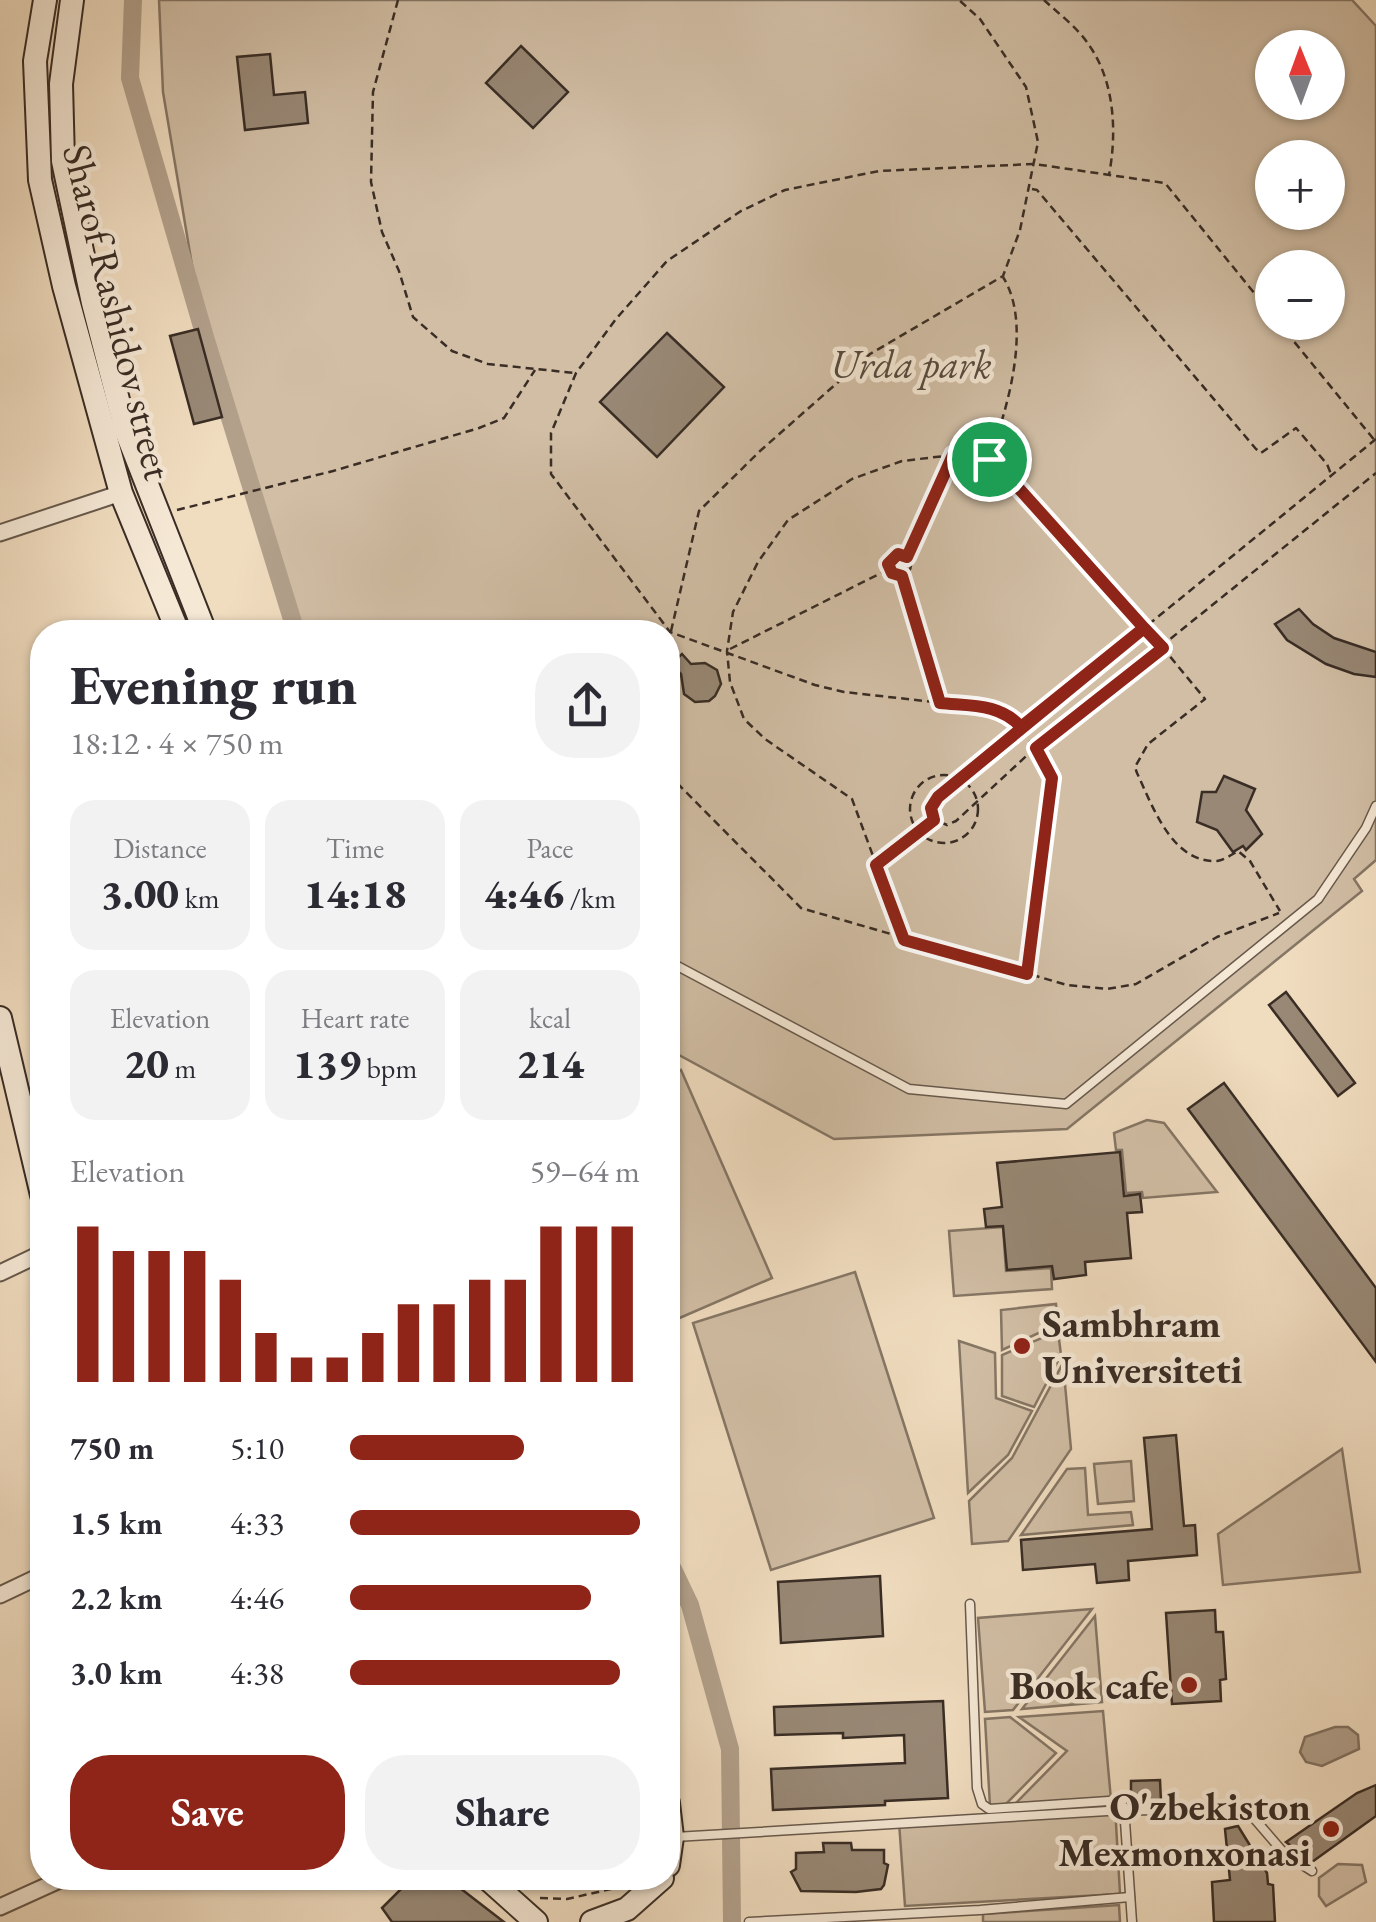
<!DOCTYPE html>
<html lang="en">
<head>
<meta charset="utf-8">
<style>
  :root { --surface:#fff; --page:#f2f2f3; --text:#2b2b33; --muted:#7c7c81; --accent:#8f2418 }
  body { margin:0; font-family:"EB Garamond",serif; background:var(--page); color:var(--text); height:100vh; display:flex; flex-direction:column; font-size:38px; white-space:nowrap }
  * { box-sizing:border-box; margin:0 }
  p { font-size:32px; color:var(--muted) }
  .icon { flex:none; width:55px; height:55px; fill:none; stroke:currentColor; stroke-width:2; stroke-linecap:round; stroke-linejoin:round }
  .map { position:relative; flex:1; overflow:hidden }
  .side { position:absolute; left:30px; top:620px; width:650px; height:1270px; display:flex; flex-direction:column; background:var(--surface); border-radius:40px; box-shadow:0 2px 8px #0004 }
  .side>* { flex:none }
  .needle { width:65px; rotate:359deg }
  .fabs { position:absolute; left:1255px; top:30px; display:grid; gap:20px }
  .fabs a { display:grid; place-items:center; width:90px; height:90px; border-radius:50%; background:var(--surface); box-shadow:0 2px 8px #0004; font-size:50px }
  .pin { position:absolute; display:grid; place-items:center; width:85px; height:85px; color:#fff; margin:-42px; border:5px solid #fff; border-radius:50%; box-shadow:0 2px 10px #0007 }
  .round { display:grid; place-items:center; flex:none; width:105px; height:105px; border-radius:40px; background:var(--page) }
  .head { display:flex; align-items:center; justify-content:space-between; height:170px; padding:0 40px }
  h1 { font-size:55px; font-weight:800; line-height:75px }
  .figures { display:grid; grid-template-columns:repeat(3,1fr); gap:15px; height:170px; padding:10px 40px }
  .figures div { display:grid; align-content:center; border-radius:25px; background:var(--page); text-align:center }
  .figures b { font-size:42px; font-weight:800 }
  .figures small { font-size:28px; font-weight:400 }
  .figures p { font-size:28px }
  .chart { height:280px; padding:20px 40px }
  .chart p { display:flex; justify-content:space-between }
  .chart svg { width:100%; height:180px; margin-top:10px; stroke:var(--accent); stroke-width:6 }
  .primary-button { display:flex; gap:20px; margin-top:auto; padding:20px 40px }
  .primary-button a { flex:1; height:115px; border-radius:40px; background:var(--accent); color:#fff; font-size:40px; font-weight:800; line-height:115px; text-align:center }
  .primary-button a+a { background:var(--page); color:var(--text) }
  ul { padding:0 40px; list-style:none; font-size:32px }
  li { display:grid; grid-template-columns:160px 120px 1fr; align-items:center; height:75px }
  li i { height:25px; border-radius:12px; background:var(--accent) }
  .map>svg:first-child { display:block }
  .green { fill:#d1bea5; stroke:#857665; stroke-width:2.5; fill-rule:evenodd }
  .water { fill:#b2a08b; stroke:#827262; stroke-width:2.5 }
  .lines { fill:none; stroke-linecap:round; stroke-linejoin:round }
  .canal { stroke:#b2a08b; stroke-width:18 }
  .building { fill:#988875; stroke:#392d25; stroke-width:2.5 }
  .lane-casing { stroke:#67594c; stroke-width:11 }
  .street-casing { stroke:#67594c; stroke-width:19 }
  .secondary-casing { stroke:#392d25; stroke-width:26 }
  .path { stroke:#392d25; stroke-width:2.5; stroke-dasharray:8 5; stroke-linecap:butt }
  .lane { stroke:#f5e8d5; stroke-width:8 }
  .street { stroke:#f5e8d5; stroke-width:15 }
  .secondary { stroke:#f5e8d5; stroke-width:22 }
  .route-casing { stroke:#fff; stroke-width:20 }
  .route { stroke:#8f2418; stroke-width:12 }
  .poi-dot { fill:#8f2418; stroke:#f5e8d5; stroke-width:4 }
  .labels { text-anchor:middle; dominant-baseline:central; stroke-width:9; stroke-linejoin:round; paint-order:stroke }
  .street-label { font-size:40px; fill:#392d25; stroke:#f5e8d5 }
  .park-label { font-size:40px; font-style:italic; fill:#574a3f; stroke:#f5e8d5 }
  .poi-label { font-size:40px; font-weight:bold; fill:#392d25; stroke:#f5e8d5; text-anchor:end }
</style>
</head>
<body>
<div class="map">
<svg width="1376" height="1922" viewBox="0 0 1376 1922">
  <rect width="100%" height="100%" fill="#f0dcbf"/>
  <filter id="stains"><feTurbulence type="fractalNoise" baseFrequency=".002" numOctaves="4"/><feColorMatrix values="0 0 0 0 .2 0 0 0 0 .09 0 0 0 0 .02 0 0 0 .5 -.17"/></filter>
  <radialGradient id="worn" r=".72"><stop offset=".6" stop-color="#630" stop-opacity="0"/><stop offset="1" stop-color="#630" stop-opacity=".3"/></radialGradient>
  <g class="green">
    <path d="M159 0H1352L1376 26V860L1354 879 1362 891 1067 1129 834 1139 668 1049V632H303L198 301 163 92ZM1272 48H1328V102H1272ZM1272 158H1328V212H1272ZM1272 268H1328V322H1272Z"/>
    <polygon points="681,1070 772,1278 668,1323 668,1076"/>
    <polygon points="1147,1120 1164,1123 1217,1192 1143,1198 1142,1192 1126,1193 1122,1150 1116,1150 1114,1133"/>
    <polygon points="1003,1227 1006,1271 1051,1268 1052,1289 954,1296 949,1231"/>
    <polygon points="855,1272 934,1518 771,1570 693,1323"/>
    <polygon points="1056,1304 1058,1324 1002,1350 1001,1310"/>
    <polygon points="1058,1331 1061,1355 1034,1407 1002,1396 1002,1355"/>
    <polygon points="959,1341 995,1353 996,1398 1032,1411 1008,1455 968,1493"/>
    <polygon points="1063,1363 1071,1449 1008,1541 972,1544 969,1501 1012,1458"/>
    <polygon points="1342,1449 1360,1572 1223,1585 1218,1534"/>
    <polygon points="1131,1461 1134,1501 1098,1504 1094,1464"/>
    <polygon points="1085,1468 1088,1515 1131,1512 1133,1525 1021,1535 1067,1469"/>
    <polygon points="1092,1609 1013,1710 985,1712 978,1618"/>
    <polygon points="1095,1616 1102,1702 1022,1709"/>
    <polygon points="1103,1711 1111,1800 1014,1805 1067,1751 1019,1717"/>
    <polygon points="1010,1717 1056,1753 1005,1805 990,1806 985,1719"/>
    <polygon points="1115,1806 1120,1894 905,1906 899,1822"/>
    <polygon points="1338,1864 1362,1865 1366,1882 1326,1906 1319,1896 1319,1878"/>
    <polygon points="1119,1905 1120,1922 983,1922 983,1914"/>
  </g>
  <polygon class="water" points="1335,1727 1348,1727 1358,1735 1359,1749 1322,1766 1306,1762 1300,1752 1305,1737"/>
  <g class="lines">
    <g class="canal">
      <polyline points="133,0 130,78 205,337 296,632"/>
      <polyline points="668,1559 690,1605 730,1749 732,1922"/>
    </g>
  </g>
  <g class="building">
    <polygon points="521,46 568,92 533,128 486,83"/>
    <polygon points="270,54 274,95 305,92 308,123 245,130 237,57"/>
    <polygon points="198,329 222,417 194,424 170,336"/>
    <polygon points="667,333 724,387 657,457 600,402"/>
    <polygon points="1299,609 1313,624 1334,638 1376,652 1376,677 1354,674 1326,664 1287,640 1275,624"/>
    <polygon points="682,654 691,664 705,663 717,670 721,684 715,696 709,701 695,702 684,694 681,674 671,664"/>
    <polygon points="1224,776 1255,789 1246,810 1262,834 1246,850 1243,846 1233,852 1217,830 1197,822 1202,792 1216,792"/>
    <polygon points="1286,992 1355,1083 1338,1096 1269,1005"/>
    <polygon points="1224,1083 1376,1288 1376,1362 1188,1109"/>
    <polygon points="1120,1152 1124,1196 1140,1194 1142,1212 1127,1213 1131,1258 1085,1262 1086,1275 1054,1279 1052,1266 1007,1270 1003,1226 986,1227 984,1209 1002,1207 997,1163"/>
    <polygon points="1176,1435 1184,1526 1195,1525 1197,1555 1128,1561 1129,1580 1097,1583 1095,1564 1023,1570 1021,1540 1152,1529 1144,1438"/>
    <polygon points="880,1576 883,1636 781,1643 778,1582"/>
    <polygon points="1215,1610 1216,1632 1223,1632 1226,1679 1220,1680 1221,1701 1172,1704 1166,1613"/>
    <polygon points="943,1701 948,1798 885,1801 885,1805 773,1810 771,1769 905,1763 904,1735 843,1738 843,1733 775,1735 774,1707"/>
    <polygon points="1160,1780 1161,1802 1131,1803 1131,1781"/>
    <polygon points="1376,1785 1376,1816 1312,1862 1286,1842 1357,1793"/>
    <polygon points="1238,1826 1267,1873 1268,1884 1273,1885 1275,1922 1214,1922 1212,1882 1230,1880 1225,1829"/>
    <polygon points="823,1843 851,1843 852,1850 884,1850 884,1863 888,1865 884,1885 881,1889 856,1892 801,1891 791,1872 796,1869 796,1853 824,1852"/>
    <polygon points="412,1878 447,1878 504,1922 392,1922 382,1908"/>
  </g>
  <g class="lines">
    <g class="lane-casing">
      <g id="lane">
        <polyline points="668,961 909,1089 1066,1104 1318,899 1366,828 1376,806"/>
        <polyline points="970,1604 977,1788 982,1804 989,1809 1123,1800"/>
        <polyline points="1124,1807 1132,1922"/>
        <polyline points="675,1837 1124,1810 1209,1811 1252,1816 1284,1853 1312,1871"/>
        <polyline points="749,1922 980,1910 1130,1897"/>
      </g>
    </g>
    <g class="street-casing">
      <g id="street">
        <polyline points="0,533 121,493"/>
        <polyline points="0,1273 42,1253"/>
        <polyline points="0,1595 42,1575"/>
        <polyline points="0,1907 64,1878"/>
      </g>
    </g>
    <g class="secondary-casing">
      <g id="secondary">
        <polyline points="45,0 35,61 40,180 64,286 121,493 178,632"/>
        <polyline points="72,0 61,84 63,161 93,303 126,431 205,632"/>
        <polyline points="0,1018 42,1195"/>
        <polyline points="668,1803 672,1837 668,1865"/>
        <polyline points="487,1878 536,1922"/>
        <polyline points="592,1922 627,1909 662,1878"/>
      </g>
    </g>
    <g class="path">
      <polyline points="398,0 373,92 371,182 382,232 399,271 413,317 452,351 488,364 575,373"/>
      <path d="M1044 0C1059 14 1078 28 1089 45 1115 82 1117 133 1109 175"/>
      <polyline points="1032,189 1037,190 1256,449 1261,453 1296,428 1327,464 1331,474"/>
      <polyline points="1278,322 1376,442"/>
      <polyline points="1376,439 937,797 931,808 933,819 947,825 956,821 1035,748 1376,473"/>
      <path d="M989 459C1007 410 1033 325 1003 277"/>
      <polyline points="177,510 333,471 479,428 504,418 535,370"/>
      <circle cx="900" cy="565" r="11"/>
      <polyline points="907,557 953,457"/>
      <polyline points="902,576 939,703"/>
      <polyline points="668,644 699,511 760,451 870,354 1003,276 1020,230 1038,142 1026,87 980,19 959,0"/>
      <polyline points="730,649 889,569"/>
      <polyline points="668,774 801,908 1067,985 1107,989 1136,984 1217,937 1279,913"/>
      <circle cx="944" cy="809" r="34"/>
      <polyline points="877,864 934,820"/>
      <path d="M904 940 852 799 765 739 744 719 730 682 727 651 733 612 758 562 788 520 852 479 902 461 953 455 989 459 1007 474 1163 648 1205 699 1148 744 1135 767 1137 773C1153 807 1172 863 1217 861 1224 860 1231 855 1238 851L1250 861 1280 911"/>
      <polyline points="1027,974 1053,778 1021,727 1010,715 997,709 844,692 815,685 670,632 551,474 551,433 576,373 616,319 667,261 741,211 785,190 879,171 1034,164 1165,183 1272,315"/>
      <polyline points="540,1898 567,1899 620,1887"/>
    </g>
    <use href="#lane" class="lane"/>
    <use href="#street" class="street"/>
    <use href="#secondary" class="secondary"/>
  </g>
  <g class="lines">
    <g class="route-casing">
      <path id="route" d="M989 459 1006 474 1144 628 938 797 931 808 934 820 876 865 904 940 1027 974 1052 778 1036 748 1163 648 1144 628 1021 727C1000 703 969 706 940 703L902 576 892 573 888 564 898 554 907 557 953 455 989 459"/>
    </g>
    <use href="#route" class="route"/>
  </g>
  <g class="poi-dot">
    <circle cx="1022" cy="1346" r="10"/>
    <circle cx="1189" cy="1685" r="10"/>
    <circle cx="1331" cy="1829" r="10"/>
  </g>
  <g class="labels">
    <g class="street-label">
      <text transform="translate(118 312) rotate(76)">Sharof Rashidov street</text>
    </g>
    <g class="park-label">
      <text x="911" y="364">Urda park</text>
    </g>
    <g class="poi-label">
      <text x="1042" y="1323" text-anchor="start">Sambhram<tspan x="1042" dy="46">Universiteti</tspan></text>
      <text x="1169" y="1685">Book cafe</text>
      <text x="1311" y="1806">O'zbekiston<tspan x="1311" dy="46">Mexmonxonasi</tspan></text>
    </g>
  </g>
  <rect width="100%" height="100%" filter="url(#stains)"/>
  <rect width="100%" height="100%" fill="url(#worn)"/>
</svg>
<div class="fabs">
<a><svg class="needle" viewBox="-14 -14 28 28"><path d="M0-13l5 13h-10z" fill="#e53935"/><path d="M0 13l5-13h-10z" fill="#7c7c81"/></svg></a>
<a>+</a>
<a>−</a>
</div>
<div class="pin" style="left:989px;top:459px;background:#1e9e55"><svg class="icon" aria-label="arrive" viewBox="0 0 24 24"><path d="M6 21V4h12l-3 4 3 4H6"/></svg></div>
<section class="side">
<div class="head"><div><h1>Evening run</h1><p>18:12 · 4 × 750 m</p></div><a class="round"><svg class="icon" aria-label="share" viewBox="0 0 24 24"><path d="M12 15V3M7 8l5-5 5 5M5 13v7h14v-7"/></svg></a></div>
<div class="figures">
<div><p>Distance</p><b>3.00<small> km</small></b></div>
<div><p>Time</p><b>14:18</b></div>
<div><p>Pace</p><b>4:46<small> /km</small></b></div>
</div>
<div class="figures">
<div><p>Elevation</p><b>20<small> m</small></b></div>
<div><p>Heart rate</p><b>139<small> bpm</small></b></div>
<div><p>kcal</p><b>214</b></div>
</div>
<div class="chart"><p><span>Elevation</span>59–64 m</p>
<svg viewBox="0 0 160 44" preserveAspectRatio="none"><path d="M5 44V6M15 44V12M25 44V12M35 44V12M45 44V19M55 44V32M65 44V38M75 44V38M85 44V32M95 44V25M105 44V25M115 44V19M125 44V19M135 44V6M145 44V6M155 44V6"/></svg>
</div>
<ul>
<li><b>750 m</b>5:10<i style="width:60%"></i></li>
<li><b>1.5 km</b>4:33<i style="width:100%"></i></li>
<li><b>2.2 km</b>4:46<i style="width:83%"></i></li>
<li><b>3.0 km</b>4:38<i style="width:93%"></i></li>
</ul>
<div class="primary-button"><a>Save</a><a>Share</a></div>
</section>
</div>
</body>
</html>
